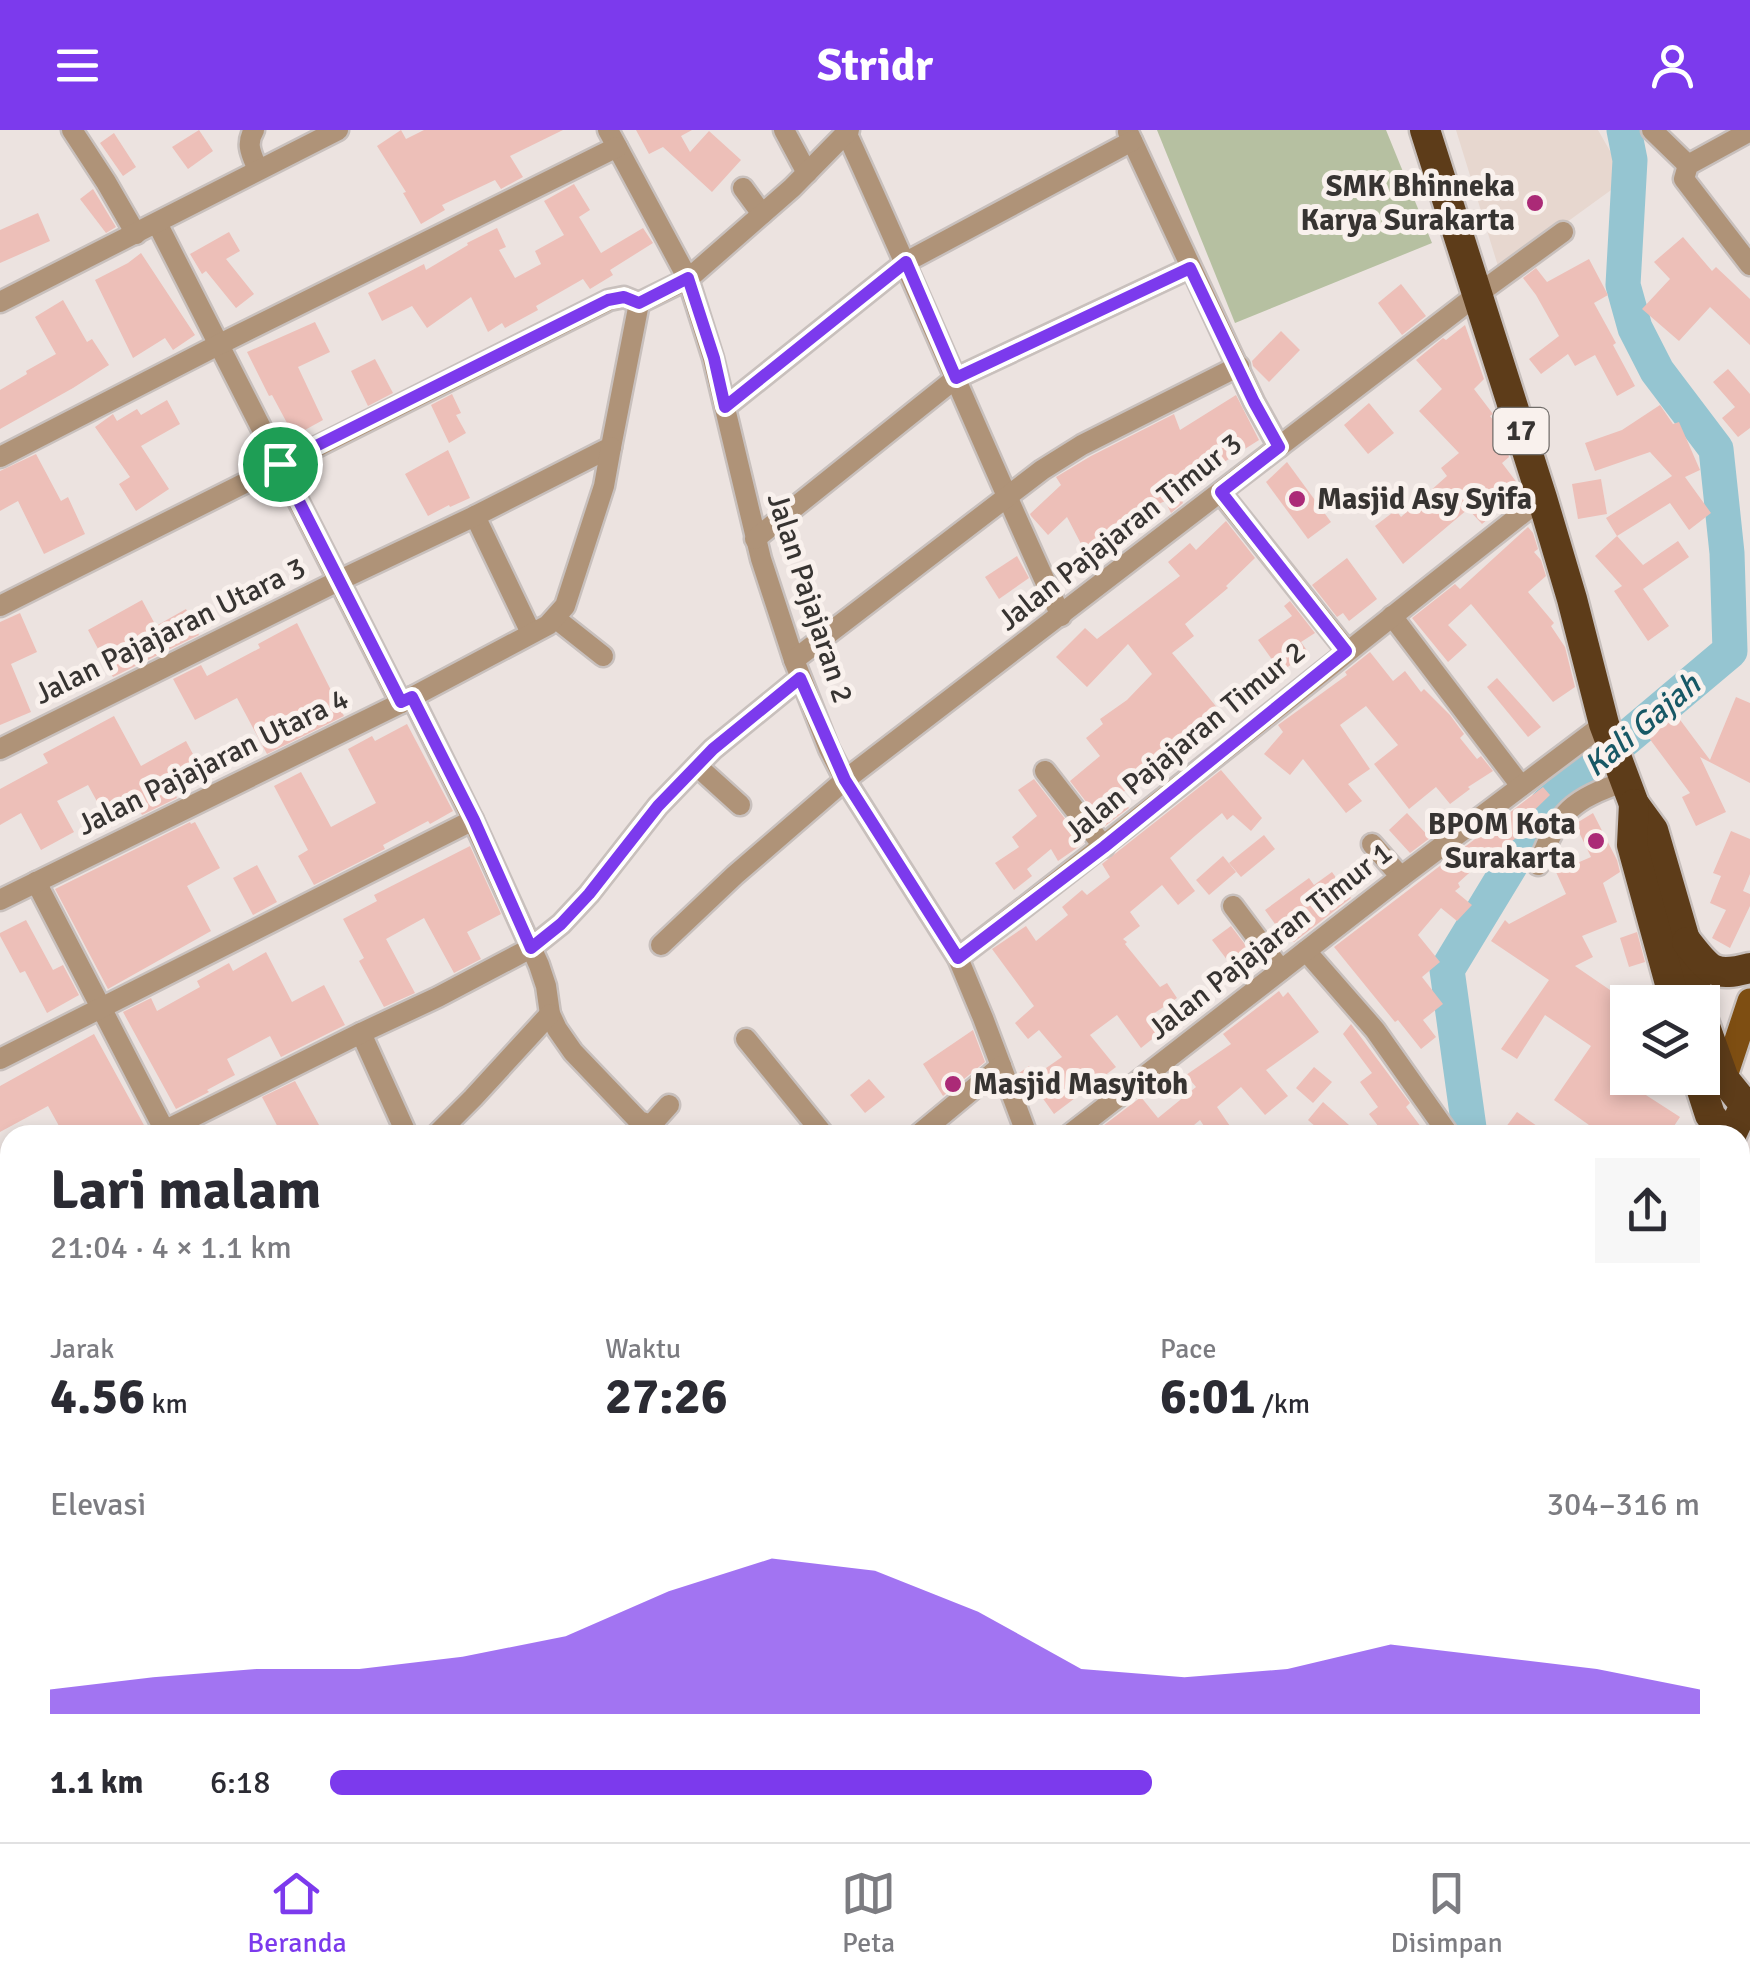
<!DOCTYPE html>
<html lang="id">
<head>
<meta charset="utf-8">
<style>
  :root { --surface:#fff; --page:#f7f7f7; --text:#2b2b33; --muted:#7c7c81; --line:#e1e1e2; --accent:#7c3aed }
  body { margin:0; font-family:Signika,sans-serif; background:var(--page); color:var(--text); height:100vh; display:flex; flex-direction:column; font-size:38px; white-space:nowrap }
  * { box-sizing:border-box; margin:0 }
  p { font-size:32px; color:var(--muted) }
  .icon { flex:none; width:55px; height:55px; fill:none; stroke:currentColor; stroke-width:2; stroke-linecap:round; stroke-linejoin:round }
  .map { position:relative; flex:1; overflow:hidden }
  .side { position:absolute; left:0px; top:995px; width:1750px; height:718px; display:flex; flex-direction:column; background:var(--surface); border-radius:30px 30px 0 0; box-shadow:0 5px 15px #0003 }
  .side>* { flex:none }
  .buttons { position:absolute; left:1610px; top:855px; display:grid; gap:20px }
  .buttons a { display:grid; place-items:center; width:110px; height:110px; border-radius:0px; background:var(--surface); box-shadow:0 5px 15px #0003; font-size:50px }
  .pin { position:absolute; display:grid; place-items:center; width:85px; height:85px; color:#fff; margin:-42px; border:5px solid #fff; border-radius:50%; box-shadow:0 2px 10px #0007 }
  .round { display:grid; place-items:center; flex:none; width:105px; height:105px; border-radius:0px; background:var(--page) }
  .headline { display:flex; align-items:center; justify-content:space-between; height:170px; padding:0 50px }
  h1 { font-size:55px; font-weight:700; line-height:75px }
  .metrics { display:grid; grid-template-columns:repeat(3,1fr); gap:15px; height:170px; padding:10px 50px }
  .metrics div { display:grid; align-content:center }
  .metrics b { font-size:50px; font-weight:700 }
  .metrics small { font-size:28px; font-weight:400 }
  .metrics p { font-size:28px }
  .chart { height:280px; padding:20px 50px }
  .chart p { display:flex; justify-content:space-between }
  .chart svg { width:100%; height:180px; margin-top:10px; fill:var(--accent); opacity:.7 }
  ul { padding:0 50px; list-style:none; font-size:32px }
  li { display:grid; grid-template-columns:160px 120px 1fr; align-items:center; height:75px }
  li i { height:25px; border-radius:12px; background:var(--accent) }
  header { display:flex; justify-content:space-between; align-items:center; height:130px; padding:0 50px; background:var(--accent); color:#fff; font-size:45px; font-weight:700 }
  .dock { display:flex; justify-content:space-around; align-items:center; height:140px; border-top:2px solid var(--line); background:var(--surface); font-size:28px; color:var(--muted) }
  .dock a { display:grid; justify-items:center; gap:5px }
  .dock .current { color:var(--accent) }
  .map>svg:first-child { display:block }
  .built { fill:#e7d7cf }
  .green { fill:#b6c0a1 }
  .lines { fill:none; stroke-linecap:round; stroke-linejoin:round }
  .river { stroke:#95c5d1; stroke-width:35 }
  .building { fill:#edbfb8 }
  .minor-casing { stroke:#c8c0bd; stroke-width:25 }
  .major-casing { stroke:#c8c0bd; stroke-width:30 }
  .highway-casing { stroke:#c8c0bd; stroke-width:35 }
  .minor { stroke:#af9378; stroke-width:20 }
  .major { stroke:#7e4e12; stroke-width:25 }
  .highway { stroke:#5d3c19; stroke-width:30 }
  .route-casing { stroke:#fff; stroke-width:20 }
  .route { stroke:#7c3aed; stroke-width:12 }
  .poi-dot { fill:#ab2a77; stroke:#f9f1ed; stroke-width:4 }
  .labels { text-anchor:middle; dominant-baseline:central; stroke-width:10; stroke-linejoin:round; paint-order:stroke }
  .shield { fill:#f9f1ed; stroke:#716d6a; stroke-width:2.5 }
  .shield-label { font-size:28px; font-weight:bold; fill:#373432 }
  .poi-label { font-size:30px; font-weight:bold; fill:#373432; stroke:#f9f1ed; text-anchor:end }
  .street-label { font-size:30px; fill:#373432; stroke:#f9f1ed }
  .water-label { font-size:32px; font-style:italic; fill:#175865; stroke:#f9f1ed }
</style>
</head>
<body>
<header><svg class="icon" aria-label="menu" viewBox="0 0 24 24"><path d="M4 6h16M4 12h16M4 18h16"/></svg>Stridr<svg class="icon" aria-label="person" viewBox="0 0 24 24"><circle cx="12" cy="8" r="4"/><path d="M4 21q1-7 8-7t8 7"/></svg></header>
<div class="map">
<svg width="1750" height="1712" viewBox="0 0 1750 1712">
  <rect width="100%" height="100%" fill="#ece3e0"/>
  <g class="built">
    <polygon points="1456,0 1598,0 1618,35 1618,55 1567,92 1571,99 1502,149"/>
    <polygon points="103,1703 661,1702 668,1712 79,1712"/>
  </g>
  <polygon class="green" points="1157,0 1386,0 1432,113 1235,193"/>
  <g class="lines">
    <g class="river">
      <polyline points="1470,1005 1447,840 1547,675 1730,521 1727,423 1716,319 1657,241 1635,198 1623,155 1630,30 1624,0"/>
      <polyline points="50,1712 77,1702"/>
    </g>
  </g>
  <g class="building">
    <polygon points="199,0 213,21 188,39 172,17"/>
    <polygon points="401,0 406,9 424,0 563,0 510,26 523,47 501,59 495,50 442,75 445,80 421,94 403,63 406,62 377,16"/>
    <polygon points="636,0 692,0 681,6 690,22 709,1 741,30 712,62 663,17 649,24"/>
    <polygon points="114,3 136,37 123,46 100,13"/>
    <polygon points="574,54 590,80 579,87 601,123 643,98 653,113 610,140 613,145 590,159 583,149 536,176 538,180 505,198 502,193 488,202 471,167 427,198 412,176 382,191 368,163 424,134 426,140 468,115 467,113 497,98 506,117 499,120 515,148 541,134 535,121 564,105 544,71"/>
    <polygon points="93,59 116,97 106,103 80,69"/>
    <polygon points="38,83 50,111 0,133 0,100"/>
    <polygon points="229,102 240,121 226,129 254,164 236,178 206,141 202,144 190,124"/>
    <polygon points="1683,107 1712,141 1716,137 1750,169 1750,215 1710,177 1679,211 1642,179 1670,149 1654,132"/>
    <polygon points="141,123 195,205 173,220 165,208 133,228 95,150 128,133"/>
    <polygon points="1589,129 1608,165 1594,173 1616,213 1613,215 1635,256 1617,266 1595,225 1575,236 1568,224 1541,244 1529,229 1559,206 1536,165 1523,148 1536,138 1547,152"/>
    <polygon points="1401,154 1426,186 1402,205 1378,173"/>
    <polygon points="63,170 87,212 92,209 109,235 73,258 0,299 0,260 27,244 26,241 56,224 35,187"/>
    <polygon points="315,192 330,222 298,237 323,290 294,306 272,265 269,266 247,222"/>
    <polygon points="1465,195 1484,249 1474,259 1493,284 1490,286 1501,300 1509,327 1502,333 1518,354 1522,366 1505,380 1502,377 1482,394 1468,379 1403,434 1375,396 1396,380 1401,387 1447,346 1441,338 1459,323 1419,281 1442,259 1416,230 1443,208 1446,210"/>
    <polygon points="1281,201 1300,220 1269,252 1253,236 1252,231"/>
    <polygon points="375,229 393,263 368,276 351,241"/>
    <polygon points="1728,239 1750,264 1750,298 1738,307 1722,288 1735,277 1713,252"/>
    <polygon points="452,264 461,283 456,285 466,303 449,313 431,275"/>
    <polygon points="1236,265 1259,310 1202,346 1204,352 1179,364 1183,373 1171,383 1165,371 1117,394 1127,412 1090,431 1067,387 1048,405 1031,386 1030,384 1061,355 1056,347 1091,326 1174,284 1180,300"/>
    <polygon points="167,270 180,294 141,316 169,359 136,381 119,354 130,347 95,297 113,284 117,291 137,279 141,285"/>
    <polygon points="1369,273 1394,303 1368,324 1344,295"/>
    <polygon points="1660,275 1673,294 1679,292 1700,340 1685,347 1711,383 1689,400 1670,373 1617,406 1606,388 1672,346 1650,322 1595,341 1585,313 1622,300"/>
    <polygon points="448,320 470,368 450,377 449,375 428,386 405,344"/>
    <polygon points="36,324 61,371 68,367 85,404 44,424 18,371 0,381 0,341"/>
    <polygon points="1287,332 1331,392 1308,409 1266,352"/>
    <polygon points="1601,349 1607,384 1578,389 1572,354"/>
    <polygon points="1226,391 1255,428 1226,456 1228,458 1185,494 1194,506 1172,523 1219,580 1177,615 1178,617 1139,642 1143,648 1119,665 1129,678 1105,696 1070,651 1100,626 1086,608 1103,594 1100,589 1127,570 1152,544 1128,514 1087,557 1056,527 1085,498 1097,509 1180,446 1168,432 1190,413 1196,420"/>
    <polygon points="1528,397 1533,403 1538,419 1534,422 1541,430 1546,446 1528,462 1554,493 1551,496 1565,517 1575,557 1553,572 1471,474 1448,495 1467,515 1448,532 1412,488 1455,454 1460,459"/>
    <polygon points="1617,406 1643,435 1678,411 1689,427 1643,459 1669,496 1648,511 1614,461 1622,456 1595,426"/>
    <polygon points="1017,426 1029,448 999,469 985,447"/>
    <polygon points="1347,428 1377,469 1349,491 1343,483 1337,487 1312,455"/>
    <polygon points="142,470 156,496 186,479 199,505 113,547 88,500"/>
    <polygon points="1290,471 1315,503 1301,512 1308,522 1281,542 1258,510 1292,486 1284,476"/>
    <polygon points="20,483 37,522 11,534 31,582 0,595 0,492"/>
    <polygon points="297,493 344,586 267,624 237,568 195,590 173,549 201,535 207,546 260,518 258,514"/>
    <polygon points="1370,522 1393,551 1405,541 1421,562 1424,559 1450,585 1464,604 1460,608 1477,629 1481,626 1493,641 1468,657 1470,659 1450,674 1436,657 1409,679 1374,634 1398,615 1366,576 1340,595 1370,639 1348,654 1362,671 1346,683 1303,629 1290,645 1264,624 1283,602 1278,595 1347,545 1345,542"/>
    <polygon points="1497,548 1541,597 1528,607 1487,557"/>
    <polygon points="1736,567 1750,573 1750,653 1700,627 1726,682 1696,696 1682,667 1690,663 1646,604 1675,583 1710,630"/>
    <polygon points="114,586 141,636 186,611 203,643 173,660 177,668 142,685 140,681 111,697 88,655 57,671 74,702 41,720 21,683 0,695 0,659 48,633 43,624"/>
    <polygon points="407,594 453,681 430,694 428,691 383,715 385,719 314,755 298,726 308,720 274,656 301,642 331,697 376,673 348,619 372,606 375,611"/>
    <polygon points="1221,640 1262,688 1251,701 1233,685 1227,690 1222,683 1196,705 1170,728 1195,761 1178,775 1162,755 1130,782 1140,796 1123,809 1127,812 1125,814 1160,857 1167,853 1177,868 1150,886 1161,902 1141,918 1117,885 1090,905 1116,937 1054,984 1039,963 1032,968 1023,955 1019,943 1029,936 1036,945 1062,927 1039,900 1028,909 1015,893 1034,876 992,819 1026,796 1036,811 1068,785 1062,777 1082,760 1087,765 1110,747 1102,734"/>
    <polygon points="1034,649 1084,713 1058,731 1051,719 1027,739 1032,746 1014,760 995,733 1019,717 1012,707 1037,686 1018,660"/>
    <polygon points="1543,657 1550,665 1518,696 1523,702 1504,718 1505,720 1491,731 1488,726 1458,753 1460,757 1455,761 1472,775 1457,791 1441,778 1418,805 1440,832 1422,847 1443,874 1423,890 1436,907 1421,919 1398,890 1395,892 1334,817"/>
    <polygon points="1407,683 1430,708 1410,723 1389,700"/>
    <polygon points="1593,683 1617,730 1620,742 1603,753 1617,792 1582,806 1593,827 1575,836 1610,860 1628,892 1628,948 1643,948 1635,958 1680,987 1668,1005 1603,1005 1554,970 1591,916 1545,885 1517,929 1501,919 1549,850 1491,811 1505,790 1509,794 1566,764 1556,742 1591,727 1575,694"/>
    <polygon points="190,692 191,694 195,692 220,738 187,756 211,801 108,859 55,759"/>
    <polygon points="1731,701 1750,709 1750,744 1743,761 1750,764 1750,776 1730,818 1712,808 1726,780 1710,773 1721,746 1713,743"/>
    <polygon points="1264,705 1275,719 1241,747 1229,733"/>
    <polygon points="470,716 501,784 467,802 481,829 454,843 424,788 386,809 415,863 384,877 359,831 364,828 343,789 377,771 374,765"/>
    <polygon points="1223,726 1236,742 1209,765 1196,750"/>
    <polygon points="257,735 277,772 253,785 233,748"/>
    <polygon points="1332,742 1351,768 1294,812 1288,812 1265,780 1309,748 1314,755"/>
    <polygon points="26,790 53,840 63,835 79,865 47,883 25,841 20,843 0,806 0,803"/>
    <polygon points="1231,796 1256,829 1237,843 1212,810"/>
    <polygon points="1637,802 1645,832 1629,837 1620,808"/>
    <polygon points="266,822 292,872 324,855 345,895 281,927 270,906 227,929 235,945 207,960 209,962 176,979 123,882 151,868 157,881 200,857 197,851 229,833 233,841"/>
    <polygon points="1279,861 1283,867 1288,862 1319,902 1266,940 1288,966 1265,985 1241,957 1217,977 1236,1005 1210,1005 1200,990 1182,1005 1091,1005 1141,967 1158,988 1196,957 1186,945 1231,914 1223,904"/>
    <polygon points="1351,894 1410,973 1406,977 1421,997 1410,1005 1385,1005 1369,984 1378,977 1360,952 1372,943 1343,904"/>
    <polygon points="973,900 985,932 943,966 923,934"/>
    <polygon points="94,904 145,997 143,1002 138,1005 64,1005 48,976 0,1002 0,956"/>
    <polygon points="1314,937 1332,952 1313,973 1296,958"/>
    <polygon points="869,949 885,967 865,983 850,965"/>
    <polygon points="295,951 319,995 301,1005 282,1005 262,967"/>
    <polygon points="1323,972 1349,995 1340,1005 1325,1005 1308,990"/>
    <polygon points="1517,982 1550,1005 1500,1005"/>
  </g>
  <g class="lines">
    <g class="minor-casing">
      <g id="minor">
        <polyline points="72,0 106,52 136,104"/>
        <path d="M254 0C245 15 252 25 258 40"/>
        <polyline points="608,0 688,149 713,228 761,429 794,530 829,619 845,650 958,828 983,888 1027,1005"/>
        <polyline points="784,0 807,43"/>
        <polyline points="1652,0 1688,35"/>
        <polyline points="1750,1 1688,35 1684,49 1750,135"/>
        <path d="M846 2C920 163 987 326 1061 486"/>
        <polyline points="1128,2 1254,272 1279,317"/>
        <polyline points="743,58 762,84"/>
        <polyline points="157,93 401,573"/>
        <polyline points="0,172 338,0"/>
        <polyline points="639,173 688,149 792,58 849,0"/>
        <polyline points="725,277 906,132 1132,11"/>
        <polyline points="0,327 220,214 617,17"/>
        <polyline points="1221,363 1347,521"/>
        <polyline points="475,386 531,503"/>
        <polyline points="755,409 956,248 1190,138"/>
        <polyline points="0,476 609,170 624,167 639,173"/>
        <polyline points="1392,486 1521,656"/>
        <polyline points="555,488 603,526"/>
        <polyline points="794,530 1042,340 1082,315 1239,236"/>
        <polyline points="412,567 473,690 539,835 546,856 550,884 557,899 573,922 639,991 651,995 669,975"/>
        <polyline points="0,619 340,450 475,386 611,317 639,173"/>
        <polyline points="697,636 740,675"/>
        <polyline points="1045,641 1104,717"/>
        <polyline points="1372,714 1401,747"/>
        <path d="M1538 735C1560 680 1571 670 1626 651"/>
        <polyline points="36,752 167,1005"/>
        <polyline points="0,770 401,573 548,495 565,476 604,356 611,317"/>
        <polyline points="1233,776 1281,840"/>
        <polyline points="661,815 735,745 845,650 1478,164 1563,102"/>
        <polyline points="1306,821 1375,900 1449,1005"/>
        <path d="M958 828C1155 678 1347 521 1542 368"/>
        <polyline points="361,903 407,1005"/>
        <polyline points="746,909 824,1005"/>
        <polyline points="0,929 473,690"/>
        <polyline points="156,1005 361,903 438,867 531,818 561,794 589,764 658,676 713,619 800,548"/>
        <polyline points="436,1005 473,968 550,884"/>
        <polyline points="918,1005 1001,936"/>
        <polyline points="1069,1005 1401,747 1604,594"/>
        <polyline points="1740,1075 1750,1073"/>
        <polyline points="0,1082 10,1077"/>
        <polyline points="0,1241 10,1236"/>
        <polyline points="0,1320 10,1315"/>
        <polyline points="0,1572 10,1567"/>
        <polyline points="704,1702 711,1712"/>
      </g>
    </g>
    <g class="major-casing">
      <polyline id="major" points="1724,949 1750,871"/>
    </g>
    <g class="highway-casing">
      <g id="highway">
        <polyline points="1425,0 1542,368 1572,469 1604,594 1634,674 1653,700 1685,810 1699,872"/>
        <polyline points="1634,674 1632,715 1675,872"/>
        <path d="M1687 812C1709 840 1713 848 1750 838"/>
        <polyline points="1702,888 1724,949 1745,975 1731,1005"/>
        <polyline points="1698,948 1710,985 1726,1005"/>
        <polyline points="1740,1373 1750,1445"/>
        <polyline points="1740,1539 1749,1607 1746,1702"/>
      </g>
    </g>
    <use href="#minor" class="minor"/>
    <use href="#major" class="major"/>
    <use href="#highway" class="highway"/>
  </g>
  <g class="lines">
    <g class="route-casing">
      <polygon id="route" points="906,132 956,248 1190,138 1254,272 1279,317 1221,362 1346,521 1104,717 958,828 845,650 800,548 713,619 658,676 589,764 561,794 531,818 474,690 412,567 401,572 280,334 608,170 624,167 639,173 688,148 714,228 725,277"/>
    </g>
    <use href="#route" class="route"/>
  </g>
  <g class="poi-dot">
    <circle cx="1535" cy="73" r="10"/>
    <circle cx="1297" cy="369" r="10"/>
    <circle cx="1596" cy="711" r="10"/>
    <circle cx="953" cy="954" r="10"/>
  </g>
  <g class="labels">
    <rect class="shield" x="1493.5" y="278" width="55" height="46" rx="8"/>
    <g class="shield-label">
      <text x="1521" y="301">17</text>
    </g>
    <g class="poi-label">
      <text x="1515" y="56">SMK Bhinneka<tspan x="1515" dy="34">Karya Surakarta</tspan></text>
      <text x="1317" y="369" text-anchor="start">Masjid Asy Syifa</text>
      <text x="1576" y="694">BPOM Kota<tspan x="1576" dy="34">Surakarta</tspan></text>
      <text x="973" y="954" text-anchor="start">Masjid Masyitoh</text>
    </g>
    <g class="street-label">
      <text transform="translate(1120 402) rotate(-38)">Jalan Pajajaran Timur 3</text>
      <text transform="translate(810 468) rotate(72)">Jalan Pajajaran 2</text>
      <text transform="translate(170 501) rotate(-26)">Jalan Pajajaran Utara 3</text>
      <text transform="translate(1185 612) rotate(-39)">Jalan Pajajaran Timur 2</text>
      <text transform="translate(213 632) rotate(-26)">Jalan Pajajaran Utara 4</text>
      <text transform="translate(1270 811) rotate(-38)">Jalan Pajajaran Timur 1</text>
    </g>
    <g class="water-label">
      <text transform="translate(1642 595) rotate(-40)">Kali Gajah</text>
    </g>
  </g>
</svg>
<div class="buttons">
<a><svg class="icon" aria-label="layers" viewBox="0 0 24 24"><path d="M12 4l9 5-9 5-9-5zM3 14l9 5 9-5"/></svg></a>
</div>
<div class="pin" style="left:280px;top:334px;background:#1e9e55"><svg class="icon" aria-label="arrive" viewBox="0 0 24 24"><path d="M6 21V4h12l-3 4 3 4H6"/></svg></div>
<section class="side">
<div class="headline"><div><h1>Lari malam</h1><p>21:04 · 4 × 1.1 km</p></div><a class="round"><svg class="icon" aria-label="share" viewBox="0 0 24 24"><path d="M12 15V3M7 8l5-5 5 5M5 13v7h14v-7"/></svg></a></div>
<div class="metrics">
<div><p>Jarak</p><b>4.56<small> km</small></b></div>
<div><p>Waktu</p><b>27:26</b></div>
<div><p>Pace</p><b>6:01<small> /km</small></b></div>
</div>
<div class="chart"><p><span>Elevasi</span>304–316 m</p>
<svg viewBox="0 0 160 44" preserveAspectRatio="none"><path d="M0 44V38L10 35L20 33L30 33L40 30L50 25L60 14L70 6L80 9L90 19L100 33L110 35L120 33L130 27L140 30L150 33L160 38V44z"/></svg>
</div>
<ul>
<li><b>1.1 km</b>6:18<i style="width:60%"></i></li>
</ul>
</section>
</div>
<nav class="dock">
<a class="current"><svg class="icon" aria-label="home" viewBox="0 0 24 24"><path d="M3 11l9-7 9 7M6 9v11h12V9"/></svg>Beranda</a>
<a><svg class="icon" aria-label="map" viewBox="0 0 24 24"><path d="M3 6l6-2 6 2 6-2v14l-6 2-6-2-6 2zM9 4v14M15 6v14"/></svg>Peta</a>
<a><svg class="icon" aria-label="saved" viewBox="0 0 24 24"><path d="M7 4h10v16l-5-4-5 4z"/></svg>Disimpan</a>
</nav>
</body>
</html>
